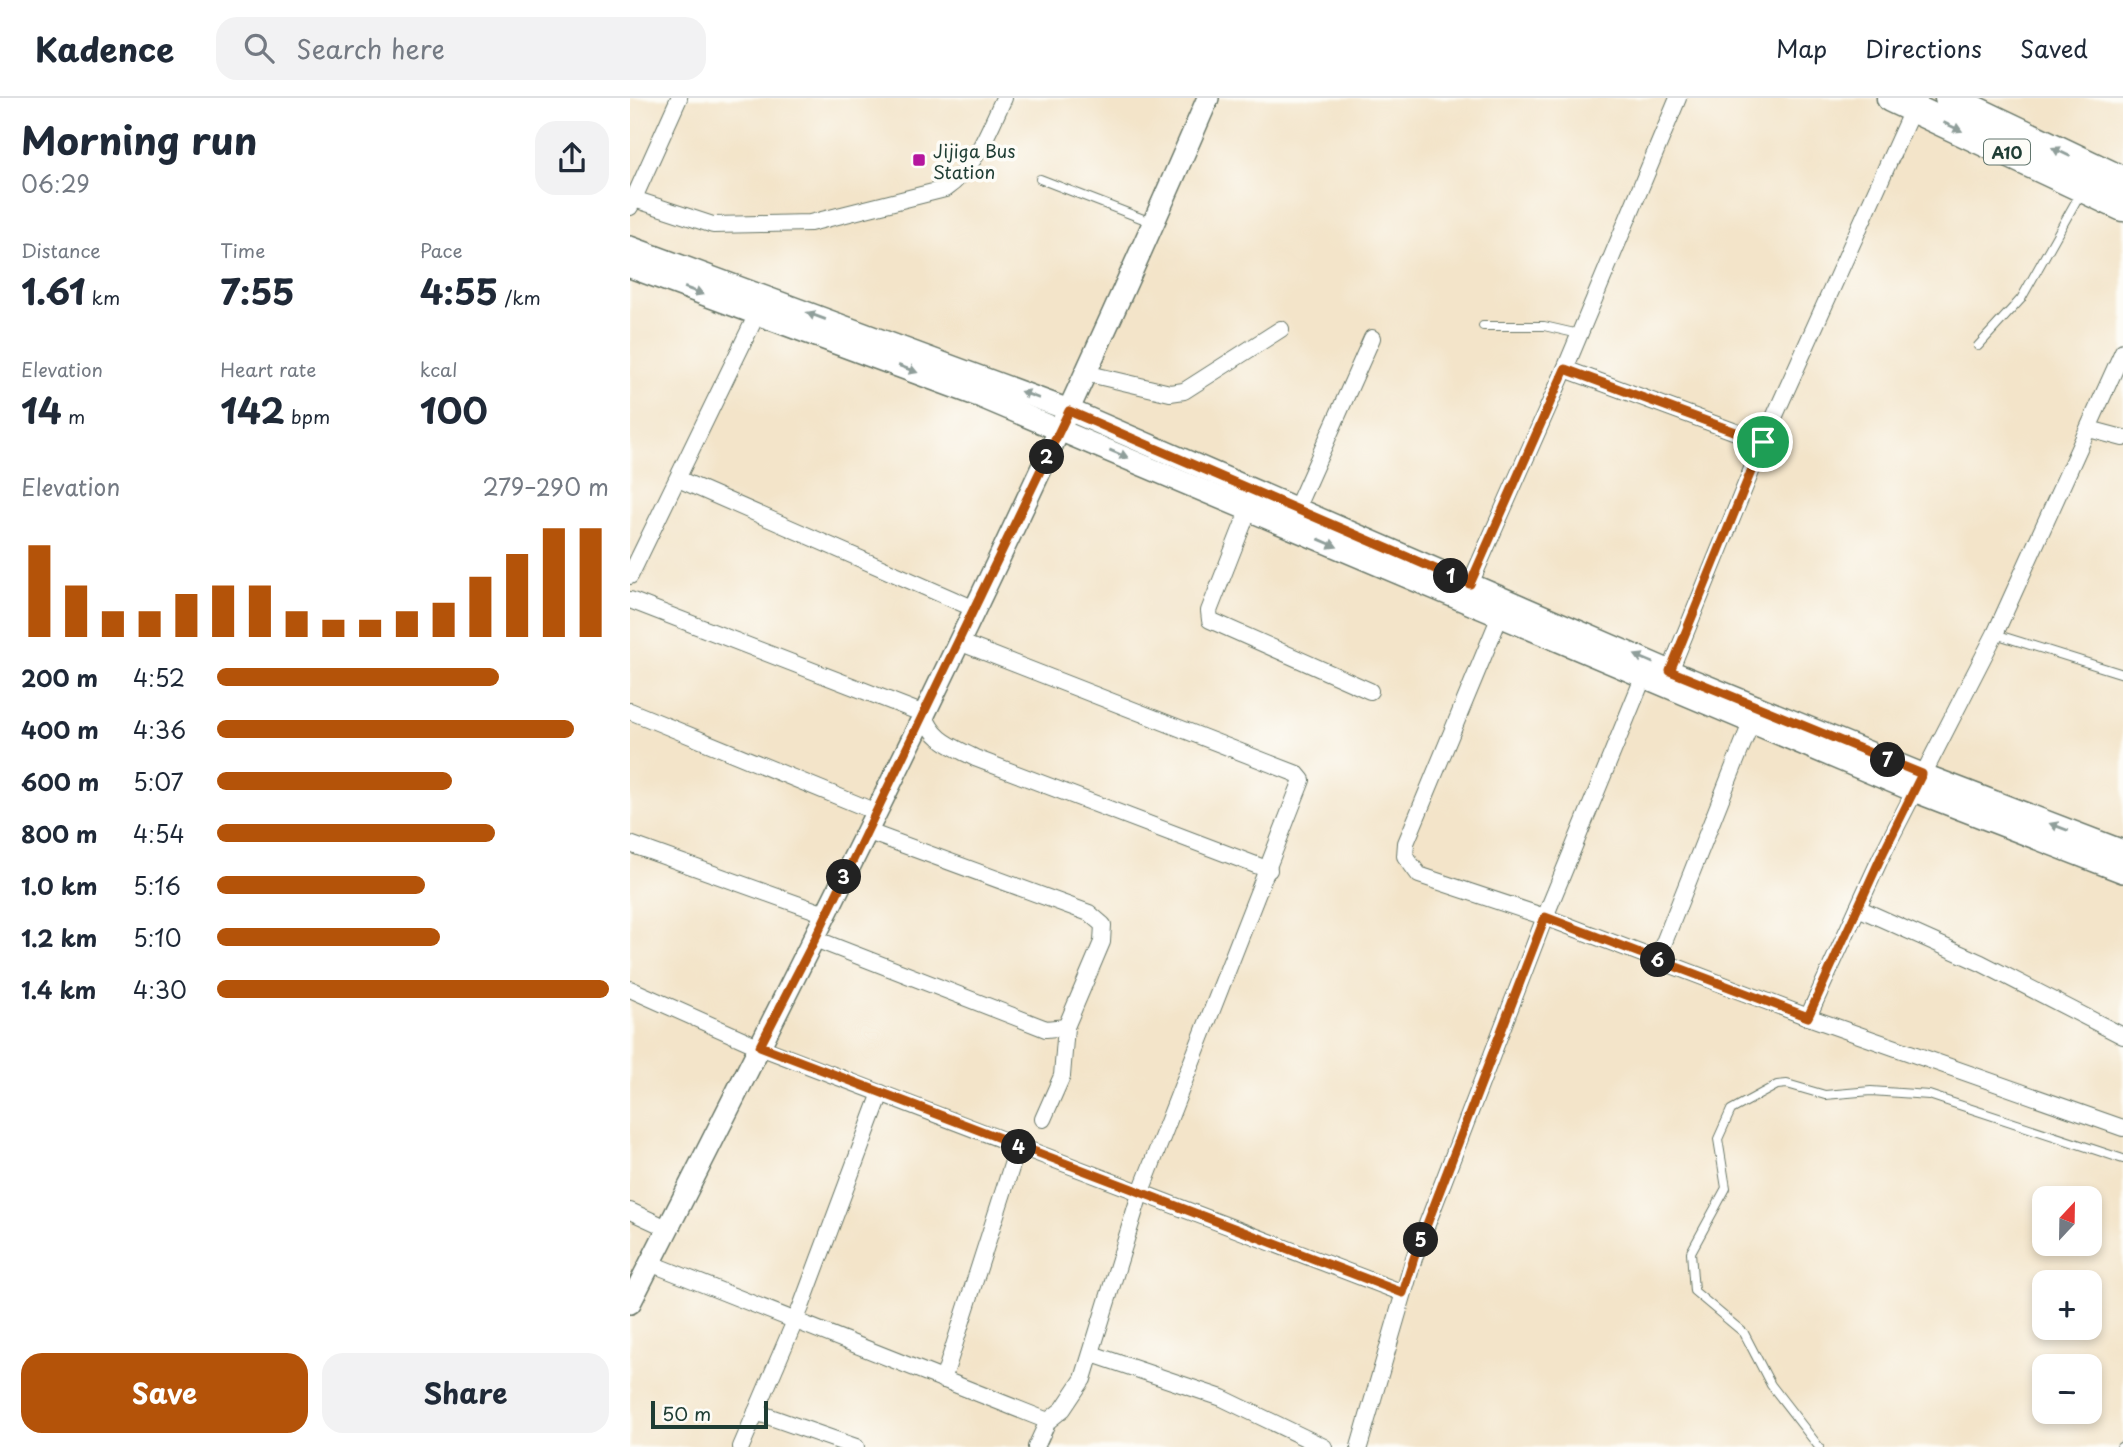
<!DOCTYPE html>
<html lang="en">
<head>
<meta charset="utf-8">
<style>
  :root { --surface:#fff; --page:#f2f2f3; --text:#1f2937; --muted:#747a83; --line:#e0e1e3; --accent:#b45309 }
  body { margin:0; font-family:"Playpen Sans",sans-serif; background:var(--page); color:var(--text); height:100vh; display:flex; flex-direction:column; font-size:26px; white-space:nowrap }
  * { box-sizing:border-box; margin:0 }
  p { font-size:23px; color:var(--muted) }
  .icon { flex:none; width:38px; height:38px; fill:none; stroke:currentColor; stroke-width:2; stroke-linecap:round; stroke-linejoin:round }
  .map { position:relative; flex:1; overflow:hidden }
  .details { display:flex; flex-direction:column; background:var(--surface); width:630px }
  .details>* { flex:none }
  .needle { width:46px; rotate:22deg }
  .buttons { position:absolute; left:1402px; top:1088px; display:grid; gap:14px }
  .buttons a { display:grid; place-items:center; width:70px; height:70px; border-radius:14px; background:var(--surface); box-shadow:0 4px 10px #0003; font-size:35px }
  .scale { position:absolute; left:21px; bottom:18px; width:117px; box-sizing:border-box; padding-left:7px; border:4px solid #1f3d34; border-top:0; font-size:19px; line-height:24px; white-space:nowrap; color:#1f3d34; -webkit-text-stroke:5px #fdfcf7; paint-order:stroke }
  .pin { position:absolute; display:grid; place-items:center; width:60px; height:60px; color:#fff; margin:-30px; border:4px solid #fff; border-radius:50%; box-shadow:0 2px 7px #0007 }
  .km { position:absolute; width:35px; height:35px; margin:-18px; border-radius:50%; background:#222; color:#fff; font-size:19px; line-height:35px; text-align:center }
  .round { display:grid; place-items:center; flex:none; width:74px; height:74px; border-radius:21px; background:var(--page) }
  .overview { display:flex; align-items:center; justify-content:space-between; height:119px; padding:0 21px }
  h1 { font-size:38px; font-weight:700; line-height:52px }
  .figures { display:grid; grid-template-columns:repeat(3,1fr); gap:10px; height:119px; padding:7px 21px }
  .figures div { display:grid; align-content:center }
  .figures b { font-size:35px; font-weight:700 }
  .figures small { font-size:19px; font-weight:400 }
  .figures p { font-size:19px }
  .chart { height:196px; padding:14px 21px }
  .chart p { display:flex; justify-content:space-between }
  .chart svg { width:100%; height:126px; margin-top:7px; stroke:var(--accent); stroke-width:6 }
  .action { display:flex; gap:14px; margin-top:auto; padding:14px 21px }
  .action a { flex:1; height:80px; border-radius:21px; background:var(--accent); color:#fff; font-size:28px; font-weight:700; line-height:80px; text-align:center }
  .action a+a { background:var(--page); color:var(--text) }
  ul { padding:0 21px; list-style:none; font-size:23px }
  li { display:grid; grid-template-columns:112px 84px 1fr; align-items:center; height:52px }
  li i { height:18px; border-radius:9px; background:var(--accent) }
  header { display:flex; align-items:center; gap:42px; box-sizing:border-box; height:98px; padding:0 35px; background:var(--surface); border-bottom:2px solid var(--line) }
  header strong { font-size:33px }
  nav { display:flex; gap:38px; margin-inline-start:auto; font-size:24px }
  .search { width:490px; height:63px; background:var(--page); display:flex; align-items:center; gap:18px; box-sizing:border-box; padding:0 24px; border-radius:21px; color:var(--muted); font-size:26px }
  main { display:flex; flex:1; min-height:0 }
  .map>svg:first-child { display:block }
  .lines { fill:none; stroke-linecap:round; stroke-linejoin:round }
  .lane-casing { stroke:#697768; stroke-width:10 }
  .street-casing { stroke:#697768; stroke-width:18 }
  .secondary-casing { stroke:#697768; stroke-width:24 }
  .highway-casing { stroke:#697768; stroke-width:31 }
  .lane { stroke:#fff; stroke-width:8 }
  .street { stroke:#fff; stroke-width:16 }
  .secondary { stroke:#fff; stroke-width:21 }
  .highway { stroke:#fff; stroke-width:28 }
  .oneway { fill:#8f9e9a }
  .route-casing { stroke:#fff; stroke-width:14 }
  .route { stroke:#b45309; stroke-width:9 }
  .poi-dot { fill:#b5179e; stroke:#fdfcf7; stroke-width:2.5 }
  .labels { text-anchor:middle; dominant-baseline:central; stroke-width:7; stroke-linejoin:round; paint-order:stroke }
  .shield { fill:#fdfcf7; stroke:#62766e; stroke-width:2 }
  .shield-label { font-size:16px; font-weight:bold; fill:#1f3d34 }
  .poi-label { font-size:18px; fill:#1f3d34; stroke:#fdfcf7; text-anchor:start }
</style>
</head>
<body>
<header>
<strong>Kadence</strong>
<div class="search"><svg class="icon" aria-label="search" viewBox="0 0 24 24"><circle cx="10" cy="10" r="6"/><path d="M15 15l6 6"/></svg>Search here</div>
<nav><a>Map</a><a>Directions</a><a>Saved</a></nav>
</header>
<main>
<section class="details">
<div class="overview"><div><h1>Morning run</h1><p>06:29</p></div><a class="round"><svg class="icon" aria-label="share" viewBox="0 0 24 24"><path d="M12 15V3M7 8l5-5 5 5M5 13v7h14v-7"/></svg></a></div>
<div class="figures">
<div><p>Distance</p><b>1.61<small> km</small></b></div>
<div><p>Time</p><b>7:55</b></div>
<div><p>Pace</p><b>4:55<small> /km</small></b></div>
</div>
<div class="figures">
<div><p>Elevation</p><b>14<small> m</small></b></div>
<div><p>Heart rate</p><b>142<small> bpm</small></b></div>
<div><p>kcal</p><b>100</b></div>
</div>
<div class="chart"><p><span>Elevation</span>279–290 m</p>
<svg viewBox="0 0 160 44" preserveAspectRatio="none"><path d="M5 44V12M15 44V26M25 44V35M35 44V35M45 44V29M55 44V26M65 44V26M75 44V35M85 44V38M95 44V38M105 44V35M115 44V32M125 44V23M135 44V15M145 44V6M155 44V6"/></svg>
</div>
<ul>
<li><b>200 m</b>4:52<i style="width:72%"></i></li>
<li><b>400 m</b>4:36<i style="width:91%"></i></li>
<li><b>600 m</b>5:07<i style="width:60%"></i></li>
<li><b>800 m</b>4:54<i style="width:71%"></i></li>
<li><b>1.0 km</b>5:16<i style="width:53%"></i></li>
<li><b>1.2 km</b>5:10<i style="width:57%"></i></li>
<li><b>1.4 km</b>4:30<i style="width:100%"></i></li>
</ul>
<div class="action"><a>Save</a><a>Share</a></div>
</section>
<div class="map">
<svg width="1493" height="1349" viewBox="0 0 1493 1349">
  <rect width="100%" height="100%" fill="#fdfcf7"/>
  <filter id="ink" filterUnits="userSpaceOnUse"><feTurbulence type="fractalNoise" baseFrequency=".0143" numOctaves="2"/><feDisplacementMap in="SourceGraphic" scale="14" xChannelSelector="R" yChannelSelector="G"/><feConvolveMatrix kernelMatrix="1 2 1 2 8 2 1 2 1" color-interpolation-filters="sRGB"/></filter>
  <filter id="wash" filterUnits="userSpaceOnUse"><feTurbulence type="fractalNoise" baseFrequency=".00686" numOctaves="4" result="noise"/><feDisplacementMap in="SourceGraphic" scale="28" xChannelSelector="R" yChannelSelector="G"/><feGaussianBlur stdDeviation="1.57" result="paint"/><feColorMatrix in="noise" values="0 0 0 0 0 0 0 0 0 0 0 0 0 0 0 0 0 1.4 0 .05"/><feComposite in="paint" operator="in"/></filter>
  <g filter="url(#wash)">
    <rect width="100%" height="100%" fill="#f3e4c9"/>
  </g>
  <g filter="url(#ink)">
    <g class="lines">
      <g class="lane-casing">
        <g id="lane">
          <polyline points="410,81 521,124"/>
          <polyline points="853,228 914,228 949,236"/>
          <polyline points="1348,248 1391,201 1450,96"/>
          <polyline points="1365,536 1493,576"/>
          <polyline points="1189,1349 1141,1287 1114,1235 1064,1193 1061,1154 1096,1090 1088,1041 1101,1012 1147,987 1157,986 1195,997 1241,993 1299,997 1493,1061"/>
          <polyline points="1491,1349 1493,1348"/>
        </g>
      </g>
      <g class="street-casing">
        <g id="street">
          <path d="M4 101 83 127 180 125 315 91C346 70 358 33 374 0"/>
          <polyline points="0,109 49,0"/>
          <polyline points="935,271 1133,344"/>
          <polyline points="455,275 540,295 554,293 651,231"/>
          <polyline points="1459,331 1493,340"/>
          <polyline points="48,381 345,511"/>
          <polyline points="619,411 579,513 580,522 740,593"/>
          <polyline points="666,411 742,240"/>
          <polyline points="0,478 127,216"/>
          <polyline points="840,486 935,271 1048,0"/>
          <path d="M0 502 294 616C304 643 320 647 345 660L639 772"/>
          <polyline points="870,518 776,745 775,758 789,777 915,819 1178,919 1493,1030"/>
          <polyline points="329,544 667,676 672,682 510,1096 453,1281 433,1311 418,1323 406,1349"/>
          <polyline points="1040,573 1133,344 1283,10"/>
          <polyline points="0,613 246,714"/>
          <polyline points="236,733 459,815 473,827 472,844 436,929 432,978 413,1021"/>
          <polyline points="0,746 195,816"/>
          <polyline points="1228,810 1351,865 1493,938"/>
          <polyline points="185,841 416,931 436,929"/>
          <polyline points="1027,862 1121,625"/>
          <polyline points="0,891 130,949 773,1195"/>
          <polyline points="1178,919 1251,759 1365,536 1493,253"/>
          <polyline points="0,1113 39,1131"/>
          <polyline points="20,1165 418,1323"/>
          <polyline points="462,1256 592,1300 694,1349"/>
          <polyline points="313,1282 388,1048"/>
          <polyline points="126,1314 226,1349"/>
          <polyline points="111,1349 171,1209 251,995"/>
          <polyline points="729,1349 784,1160 915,819 1013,580"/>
        </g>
      </g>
      <g class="secondary-casing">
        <g id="secondary">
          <polyline points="0,149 439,312 1040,573 1292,676 1493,753"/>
          <polyline points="0,169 351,299 1284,693 1493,774"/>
          <path d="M0 1205C202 808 402 409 578 0"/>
        </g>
      </g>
      <g class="highway-casing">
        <g id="highway">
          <polyline points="1261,0 1493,109"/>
          <polyline points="1319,0 1493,83"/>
        </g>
      </g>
      <use href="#lane" class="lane"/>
      <use href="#street" class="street"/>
      <use href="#secondary" class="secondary"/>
      <use href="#highway" class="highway"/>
    </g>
    <defs><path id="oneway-solid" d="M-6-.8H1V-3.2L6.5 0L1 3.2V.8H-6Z" transform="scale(1.75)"/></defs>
    <g class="oneway">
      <use href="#oneway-solid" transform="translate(1323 29) rotate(25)"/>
      <use href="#oneway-solid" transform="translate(1431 54) rotate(-154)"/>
      <use href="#oneway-solid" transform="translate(64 193) rotate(20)"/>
      <use href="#oneway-solid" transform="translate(186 218) rotate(-160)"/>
      <use href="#oneway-solid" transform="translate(278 271) rotate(20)"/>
      <use href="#oneway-solid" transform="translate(400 297) rotate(-159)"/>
      <use href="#oneway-solid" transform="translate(489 356) rotate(23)"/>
      <use href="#oneway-solid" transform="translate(698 445) rotate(23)"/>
      <use href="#oneway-solid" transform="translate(1014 561) rotate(-157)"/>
      <use href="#oneway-solid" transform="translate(1429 729) rotate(-159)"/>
    </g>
  </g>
  <g class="lines" filter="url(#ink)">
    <g class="route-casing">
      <polygon id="route" points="935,271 1133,344 1040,573 1292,676 1251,759 1178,919 915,819 784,1160 773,1195 130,948 185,841 439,313 840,486"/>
    </g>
    <use href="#route" class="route"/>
  </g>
  <rect class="poi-dot" x="282" y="55" width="14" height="14" rx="3.5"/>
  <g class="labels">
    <rect class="shield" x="1354" y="41.5" width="46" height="25" rx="5"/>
    <g class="shield-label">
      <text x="1377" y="54">A10</text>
    </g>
    <g class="poi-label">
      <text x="303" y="52">Jijiga Bus<tspan x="303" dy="21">Station</tspan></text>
    </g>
  </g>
</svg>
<div class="buttons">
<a><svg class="needle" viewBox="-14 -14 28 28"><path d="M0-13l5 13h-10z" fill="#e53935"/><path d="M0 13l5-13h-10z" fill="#747a83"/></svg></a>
<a>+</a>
<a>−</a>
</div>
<div class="scale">50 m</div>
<div class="pin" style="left:1133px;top:344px;background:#1e9e55"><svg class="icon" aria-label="arrive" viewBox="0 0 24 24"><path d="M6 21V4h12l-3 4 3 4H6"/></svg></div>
<b class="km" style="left:821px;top:478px">1</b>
<b class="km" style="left:417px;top:359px">2</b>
<b class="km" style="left:214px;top:779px">3</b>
<b class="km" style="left:389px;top:1049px">4</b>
<b class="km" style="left:791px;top:1142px">5</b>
<b class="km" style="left:1028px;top:862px">6</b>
<b class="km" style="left:1258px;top:662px">7</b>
</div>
</main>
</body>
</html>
